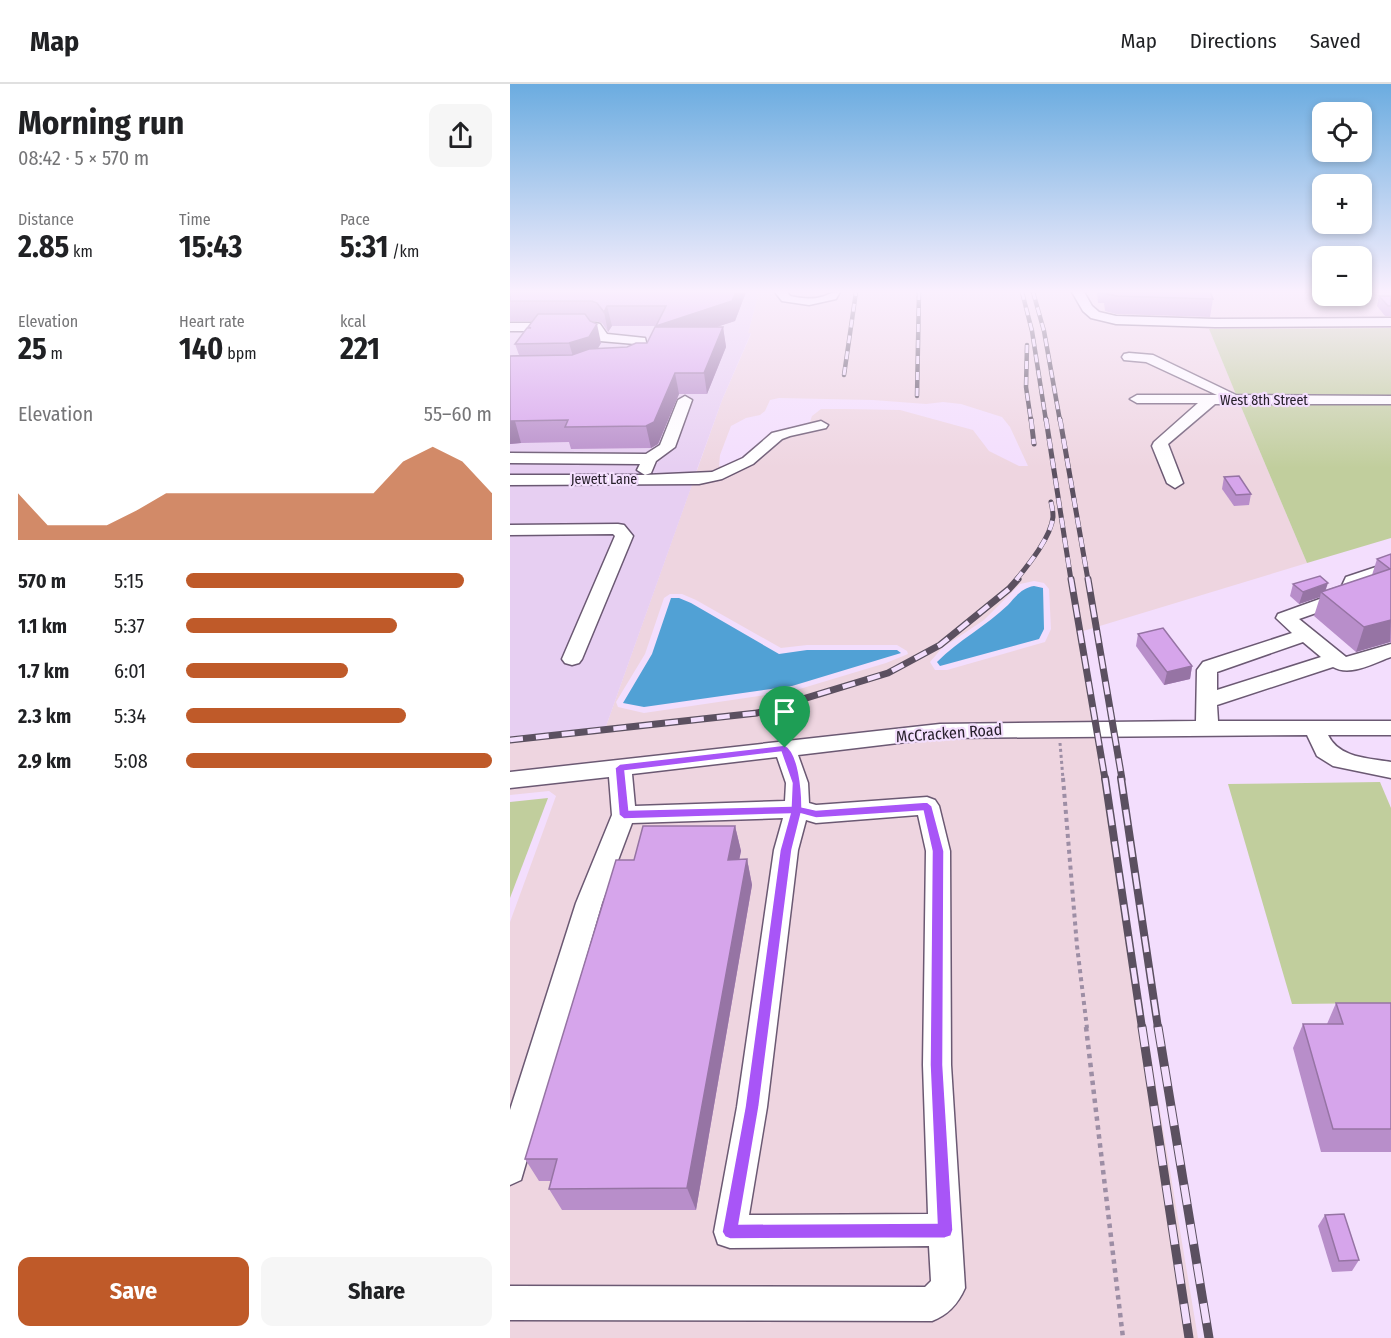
<!DOCTYPE html>
<html lang="en">
<head>
<meta charset="utf-8">
<style>
  :root { --surface:#fff; --page:#f6f6f6; --text:#202124; --muted:#757577; --line:#e0e0e0; --accent:#bf5a29 }
  body { margin:0; font-family:"Fira Sans Condensed",sans-serif; background:var(--page); color:var(--text); height:100vh; display:flex; flex-direction:column; font-size:22px; white-space:nowrap }
  * { box-sizing:border-box; margin:0 }
  p { font-size:20px; color:var(--muted) }
  .icon { flex:none; width:33px; height:33px; fill:none; stroke:currentColor; stroke-width:2; stroke-linecap:round; stroke-linejoin:round }
  .map { position:relative; flex:1; overflow:hidden }
  .drawer { display:flex; flex-direction:column; background:var(--surface); width:510px }
  .drawer>* { flex:none }
  .fabs { position:absolute; left:802px; top:18px; display:grid; gap:12px }
  .fabs a { display:grid; place-items:center; width:60px; height:60px; border-radius:12px; background:var(--surface); box-shadow:0 3px 9px #0003; font-size:30px }
  .pin { position:absolute; display:grid; place-items:center; width:51px; height:51px; color:#fff; margin:-62px -26px; border-radius:50% 50% 50% 0; rotate:-45deg; box-shadow:0 0 6px #0007 }
  .pin .icon { rotate:45deg }
  .round { display:grid; place-items:center; flex:none; width:63px; height:63px; border-radius:12px; background:var(--page) }
  .summary { display:flex; align-items:center; justify-content:space-between; height:102px; padding:0 18px }
  h1 { font-size:33px; font-weight:700; line-height:45px }
  .figures { display:grid; grid-template-columns:repeat(3,1fr); gap:9px; height:102px; padding:6px 18px }
  .figures div { display:grid; align-content:center }
  .figures b { font-size:30px; font-weight:700 }
  .figures small { font-size:16px; font-weight:400 }
  .figures p { font-size:16px }
  .chart { height:168px; padding:12px 18px }
  .chart p { display:flex; justify-content:space-between }
  .chart svg { width:100%; height:108px; margin-top:6px; fill:var(--accent); opacity:.7 }
  .button { display:flex; gap:12px; margin-top:auto; padding:12px 18px }
  .button a { flex:1; height:69px; border-radius:12px; background:var(--accent); color:#fff; font-size:24px; font-weight:700; line-height:69px; text-align:center }
  .button a+a { background:var(--page); color:var(--text) }
  ul { padding:0 18px; list-style:none; font-size:20px }
  li { display:grid; grid-template-columns:96px 72px 1fr; align-items:center; height:45px }
  li i { height:15px; border-radius:8px; background:var(--accent) }
  header { display:flex; align-items:center; gap:36px; box-sizing:border-box; height:84px; padding:0 30px; background:var(--surface); border-bottom:2px solid var(--line) }
  header strong { font-size:28px }
  nav { display:flex; gap:33px; margin-inline-start:auto; font-size:21px }
  main { display:flex; flex:1; min-height:0 }
  .map>svg:first-child { display:block }
  .commercial { fill:#eed5e0; fill-rule:evenodd }
  .built { fill:#e7cff2 }
  .green { fill:#c1ce9d }
  .water { fill:#51a1d5 }
  .lines { fill:none; stroke-linecap:round; stroke-linejoin:round }
  .minor-casing { stroke:#6b5973; stroke-width:3 }
  .path-far2 { stroke:#9d8ea5; stroke-width:3; stroke-dasharray:3 3; stroke-linecap:butt }
  .path-far1 { stroke:#9d8ea5; stroke-width:4; stroke-dasharray:4 4; stroke-linecap:butt }
  .path { stroke:#9d8ea5; stroke-width:4.5; stroke-dasharray:4.5 4.5; stroke-linecap:butt }
  .minor { fill:#fff; fill-rule:evenodd }
  .rail-far4-casing { stroke:#5b5060; stroke-width:4.5 }
  .rail-far3-casing { stroke:#5b5060; stroke-width:5 }
  .rail-far2-casing { stroke:#5b5060; stroke-width:7 }
  .rail-far1-casing { stroke:#5b5060; stroke-width:8 }
  .rail-casing { stroke:#5b5060; stroke-width:9 }
  .rail-far4 { stroke:#f3defd; stroke-width:3; stroke-dasharray:8; stroke-linecap:butt }
  .rail-far3 { stroke:#f3defd; stroke-width:4; stroke-dasharray:10; stroke-linecap:butt }
  .rail-far2 { stroke:#f3defd; stroke-width:4.5; stroke-dasharray:13; stroke-linecap:butt }
  .rail-far1 { stroke:#f3defd; stroke-width:5; stroke-dasharray:16; stroke-linecap:butt }
  .rail { stroke:#f3defd; stroke-width:7; stroke-dasharray:20; stroke-linecap:butt }
  .wall { fill:#b88eca; fill-rule:evenodd }
  .shaded-wall { fill:#9674a4 }
  .building { fill:#d6a5eb; stroke:#9674a4; stroke-width:1.5 }
  .route { fill:#a855f7; stroke:#fff; stroke-width:1.5; fill-rule:evenodd }
  .labels { text-anchor:middle; dominant-baseline:central; stroke-width:4.5; stroke-linejoin:round; paint-order:stroke }
  .far-street-label { font-size:14px; fill:#27202b; stroke:#f3defd }
  .street-label { font-size:16px; fill:#27202b; stroke:#f3defd }
</style>
</head>
<body>
<header>
<strong>Map</strong>
<nav><a>Map</a><a>Directions</a><a>Saved</a></nav>
</header>
<main>
<section class="drawer">
<div class="summary"><div><h1>Morning run</h1><p>08:42 · 5 × 570 m</p></div><a class="round"><svg class="icon" aria-label="share" viewBox="0 0 24 24"><path d="M12 15V3M7 8l5-5 5 5M5 13v7h14v-7"/></svg></a></div>
<div class="figures">
<div><p>Distance</p><b>2.85<small> km</small></b></div>
<div><p>Time</p><b>15:43</b></div>
<div><p>Pace</p><b>5:31<small> /km</small></b></div>
</div>
<div class="figures">
<div><p>Elevation</p><b>25<small> m</small></b></div>
<div><p>Heart rate</p><b>140<small> bpm</small></b></div>
<div><p>kcal</p><b>221</b></div>
</div>
<div class="chart"><p><span>Elevation</span>55–60 m</p>
<svg viewBox="0 0 160 44" preserveAspectRatio="none"><path d="M0 44V25L10 38L20 38L30 38L40 32L50 25L60 25L70 25L80 25L90 25L100 25L110 25L120 25L130 12L140 6L150 12L160 25V44z"/></svg>
</div>
<ul>
<li><b>570 m</b>5:15<i style="width:91%"></i></li>
<li><b>1.1 km</b>5:37<i style="width:69%"></i></li>
<li><b>1.7 km</b>6:01<i style="width:53%"></i></li>
<li><b>2.3 km</b>5:34<i style="width:72%"></i></li>
<li><b>2.9 km</b>5:08<i style="width:100%"></i></li>
</ul>
<div class="button"><a>Save</a><a>Share</a></div>
</section>
<div class="map">
<svg width="881" height="1254" viewBox="0 0 881 1254">
  <rect width="100%" height="100%" fill="#f3defd"/>
  <g class="commercial">
    <path d="M249 208H813V212H852V208H881V244L699 245 727 313 621 312 623 318H729L797 479 570 548 585 637 428 640 0 689V656L95 645 212 316 241 250 238 249ZM269 314 363 316 416 320 433 318 451 320 492 333 500 343 518 382H509L479 367 463 346 390 326 335 325H311L302 332 300 338 293 343 219 382H209L210 371 221 342 236 334 250 331 255 327 260 316ZM524 497 534 499 539 505 541 545 535 558 437 586H425L420 578 432 564 474 536 510 500ZM160 510H172L186 516 271 564 297 561H387L397 567 398 570 376 579 283 607 134 629 108 623 106 618 135 570 154 514Z"/>
    <polygon points="587,650 688,1254 0,1254 0,838 46,712 39,707 0,711 0,703 431,654"/>
  </g>
  <g class="built">
    <polygon points="0,208 249,208 238,249 241,249 212,316 185,391 0,392"/>
    <polygon points="183,398 95,645 0,656 0,399"/>
  </g>
  <g class="green">
    <polygon points="881,244 881,313 727,313 699,245"/>
    <polygon points="729,318 881,319 881,454 797,479"/>
    <polygon points="870,698 881,724 881,919 782,920 718,700"/>
    <polygon points="38,714 0,814 0,718"/>
  </g>
  <g class="water">
    <path d="M524 502 533 504 534 545 529 555 430 582 427 578C449 556 476 542 498 521 506 512 512 504 524 502Z"/>
    <polygon points="161,514 169,514 181,519 269,570 297,566 387,566 391,569 282,602 134,623 113,619 142,570"/>
  </g>
  <g class="lines">
    <g class="minor-casing">
      <g id="minor">
        <path d="M265 208H277L280 212C290 214 301 216 311 213 319 211 320 208 330 208L326 215 299 221 272 217Z"/>
        <polygon points="562,208 574,208 582,222 589,228 606,232 705,235 881,234 881,242 705,243 606,240 581,234 573,227"/>
        <polygon points="0,239 86,239 90,240 97,250 135,254 138,266 135,275 117,281 110,277 124,270 125,260 90,257 86,255 81,247 0,247"/>
        <polygon points="619,269 643,271 726,311 881,312 881,320 705,320 658,360 673,399 665,404 657,399 642,362 644,358 688,319 627,319 620,315 627,311 707,311 636,278 614,276 612,273 614,270"/>
        <polygon points="175,312 182,316 165,363 146,377 141,389 135,391 202,388 233,374 262,349 311,337 318,341 316,344 280,352 272,355 243,380 212,395 189,400 0,401 0,391 135,391 127,386 130,380 0,379 0,369 136,370 150,361 168,316"/>
        <polygon points="108,440 114,441 123,452 72,575 69,579 62,581 55,579 52,575 105,452 103,450 0,451 0,441"/>
        <path d="M881 478V489L850 500 848 510 843 516 789 535 836 573 881 560V573C864 579 840 593 823 583L707 621 708 637H881V651H818C829 674 858 674 881 678V694L823 682 807 672 797 651 430 654 288 671 298 699 299 719 306 721 417 713 425 716 429 722 440 767 441 981 455 1204C448 1220 438 1231 422 1237L0 1236V1202L415 1203 421 1197 419 1162 220 1164 208 1160 204 1148 227 1023 264 766 273 734 122 739 92 819 11 1096 0 1101V1026L66 819 102 731 99 693 0 704V688L430 640 686 637 687 586 693 578 782 549 766 534 768 530 829 508 836 493ZM793 558 811 573 707 606V588ZM267 673 276 699 275 717 125 722 122 690ZM408 731 416 767 413 981 418 1130 239 1131 257 1023 288 766 296 736 306 739Z"/>
      </g>
    </g>
    <polyline class="path-far2" points="550,659 553,695"/>
    <polyline class="path-far1" points="553,694 567,862 577,944"/>
    <polyline class="path" points="576,943 613,1254"/>
    <use href="#minor" class="minor"/>
    <g class="rail-far4-casing">
      <g id="rail-far4">
        <polyline points="512,208 522,247 536,337"/>
        <polyline points="523,208 534,247 550,337"/>
        <polyline points="517,261 516,303 521,337"/>
        <polyline points="334,291 346,208"/>
        <polyline points="407,312 409,208"/>
      </g>
    </g>
    <g class="rail-far3-casing">
      <g id="rail-far3">
        <polyline points="521,335 524,360"/>
        <polyline points="536,335 561,496"/>
        <polyline points="550,335 578,496"/>
        <path d="M506 496C519 480 541 453 543 433 543 428 542 422 541 418"/>
      </g>
    </g>
    <g class="rail-far2-casing">
      <g id="rail-far2">
        <polyline points="561,495 595,695"/>
        <polyline points="578,495 612,695"/>
        <polyline points="0,656 247,629 378,589 430,561 499,505 508,495"/>
      </g>
    </g>
    <g class="rail-far1-casing">
      <g id="rail-far1">
        <polyline points="595,694 632,944"/>
        <polyline points="611,694 648,944"/>
      </g>
    </g>
    <g class="rail-casing">
      <g id="rail">
        <polyline points="632,943 679,1254"/>
        <polyline points="648,943 699,1254"/>
      </g>
    </g>
    <use href="#rail-far4" class="rail-far4"/>
    <use href="#rail-far3" class="rail-far3"/>
    <use href="#rail-far2" class="rail-far2"/>
    <use href="#rail-far1" class="rail-far1"/>
    <use href="#rail" class="rail"/>
  </g>
  <g class="wall">
    <path d="M0 208H236L225 237 206 243H213L216 263 197 310H169L148 360 141 364 61 365 59 358 11 359 0 360V272L9 271 5 260 19 244 18 243 23 237H0ZM80 237H86L92 239 98 248 102 242H146L137 259 117 263 88 264 91 259Z"/>
    <polygon points="587,208 700,208 703,215 700,233 606,230 595,227 594,219 588,219"/>
    <polygon points="869,212 881,212 881,232 875,232 867,222"/>
    <polygon points="714,393 741,410 739,421 724,422 712,405"/>
    <polygon points="881,470 881,559 880,558 846,568 804,532 810,513 789,520 780,512 783,500 815,506 862,491 867,475"/>
    <polygon points="628,550 682,582 680,595 654,601 626,562"/>
    <polygon points="225,742 231,767 229,776 237,775 242,801 186,1126 52,1126 39,1105 41,1097 29,1097 15,1075 124,776"/>
    <polygon points="826,919 881,919 881,1068 811,1068 783,964 793,940 817,940"/>
    <polygon points="815,1131 849,1176 842,1187 822,1188 808,1142"/>
  </g>
  <g class="shaded-wall">
    <polygon points="226,208 236,208 225,237 149,262 146,242"/>
    <polygon points="97,222 102,242 98,248 94,228"/>
    <polygon points="87,240 91,259 83,273 65,279 59,259"/>
    <polygon points="213,243 216,263 197,310 194,289"/>
    <polygon points="165,289 169,310 148,360 141,364 136,342"/>
    <polygon points="0,337 5,337 11,359 0,360"/>
    <polygon points="818,499 814,511 811,508 810,513 789,520 793,508"/>
    <polygon points="881,536 880,558 846,568 854,543"/>
    <polygon points="682,582 680,595 654,601 657,588"/>
    <polygon points="225,742 231,767 224,801 218,776"/>
    <polygon points="237,775 242,801 186,1126 177,1104"/>
  </g>
  <g class="building">
    <polygon points="0,208 226,208 222,217 146,242 156,222 97,222 94,228 87,219 82,217 0,217"/>
    <polygon points="597,208 700,208 703,215 608,212 597,210"/>
    <polygon points="869,212 881,212 881,222 878,222"/>
    <polygon points="28,230 75,230 80,237 87,240 79,253 59,259 5,260 17,244 21,244 18,243"/>
    <polygon points="145,243 213,243 194,289 165,289 144,338 136,342 55,343 58,336 0,337 0,272 62,271 79,265 117,263 126,259 137,259"/>
    <polygon points="729,392 741,410 726,411 714,393"/>
    <polygon points="881,470 881,536 854,543 811,508 880,485 867,475"/>
    <polygon points="810,492 818,499 793,508 783,500"/>
    <polygon points="653,544 682,582 657,588 628,550"/>
    <polygon points="133,742 225,742 218,776 237,775 177,1104 39,1105 47,1075 15,1075 106,776 124,776"/>
    <polygon points="826,919 881,919 881,1045 823,1045 793,940 833,940"/>
    <polygon points="834,1130 849,1176 829,1177 815,1131"/>
  </g>
  <linearGradient id="sky" x2="0" y2="1"><stop stop-color="#6bace0"/><stop offset="0.54" stop-color="#faf0fe"/><stop offset="1" stop-color="#faf0fe" stop-opacity="0"/></linearGradient>
  <rect width="881" height="384" fill="url(#sky)"/>
  <path class="route" d="M275 661C289 668 292 707 292 723L306 726 417 718 422 722 434 767 433 981 443 1146 441 1152 435 1154 220 1155 215 1153 212 1148 235 1023 270 766 280 730 114 735 109 731 105 684 110 680ZM271 668 282 699 281 722 119 726 115 687ZM413 727 422 767 420 981 427 1139 229 1140 249 1023 282 766 291 730 306 734Z"/>
  <g class="labels">
    <g class="far-street-label">
      <text x="754" y="316">West 8th Street</text>
      <text x="94" y="395">Jewett Lane</text>
    </g>
    <g class="street-label">
      <text transform="translate(439 649) rotate(-4)">McCracken Road</text>
    </g>
  </g>
</svg>
<div class="fabs">
<a><svg class="icon" aria-label="locate" viewBox="0 0 24 24"><circle cx="12" cy="12" r="6"/><path d="M12 2v4M12 18v4M2 12h4M18 12h4"/></svg></a>
<a>+</a>
<a>−</a>
</div>
<div class="pin" style="left:275px;top:664px;background:#1e9e55"><svg class="icon" aria-label="arrive" viewBox="0 0 24 24"><path d="M6 21V4h12l-3 4 3 4H6"/></svg></div>
</div>
</main>
</body>
</html>
